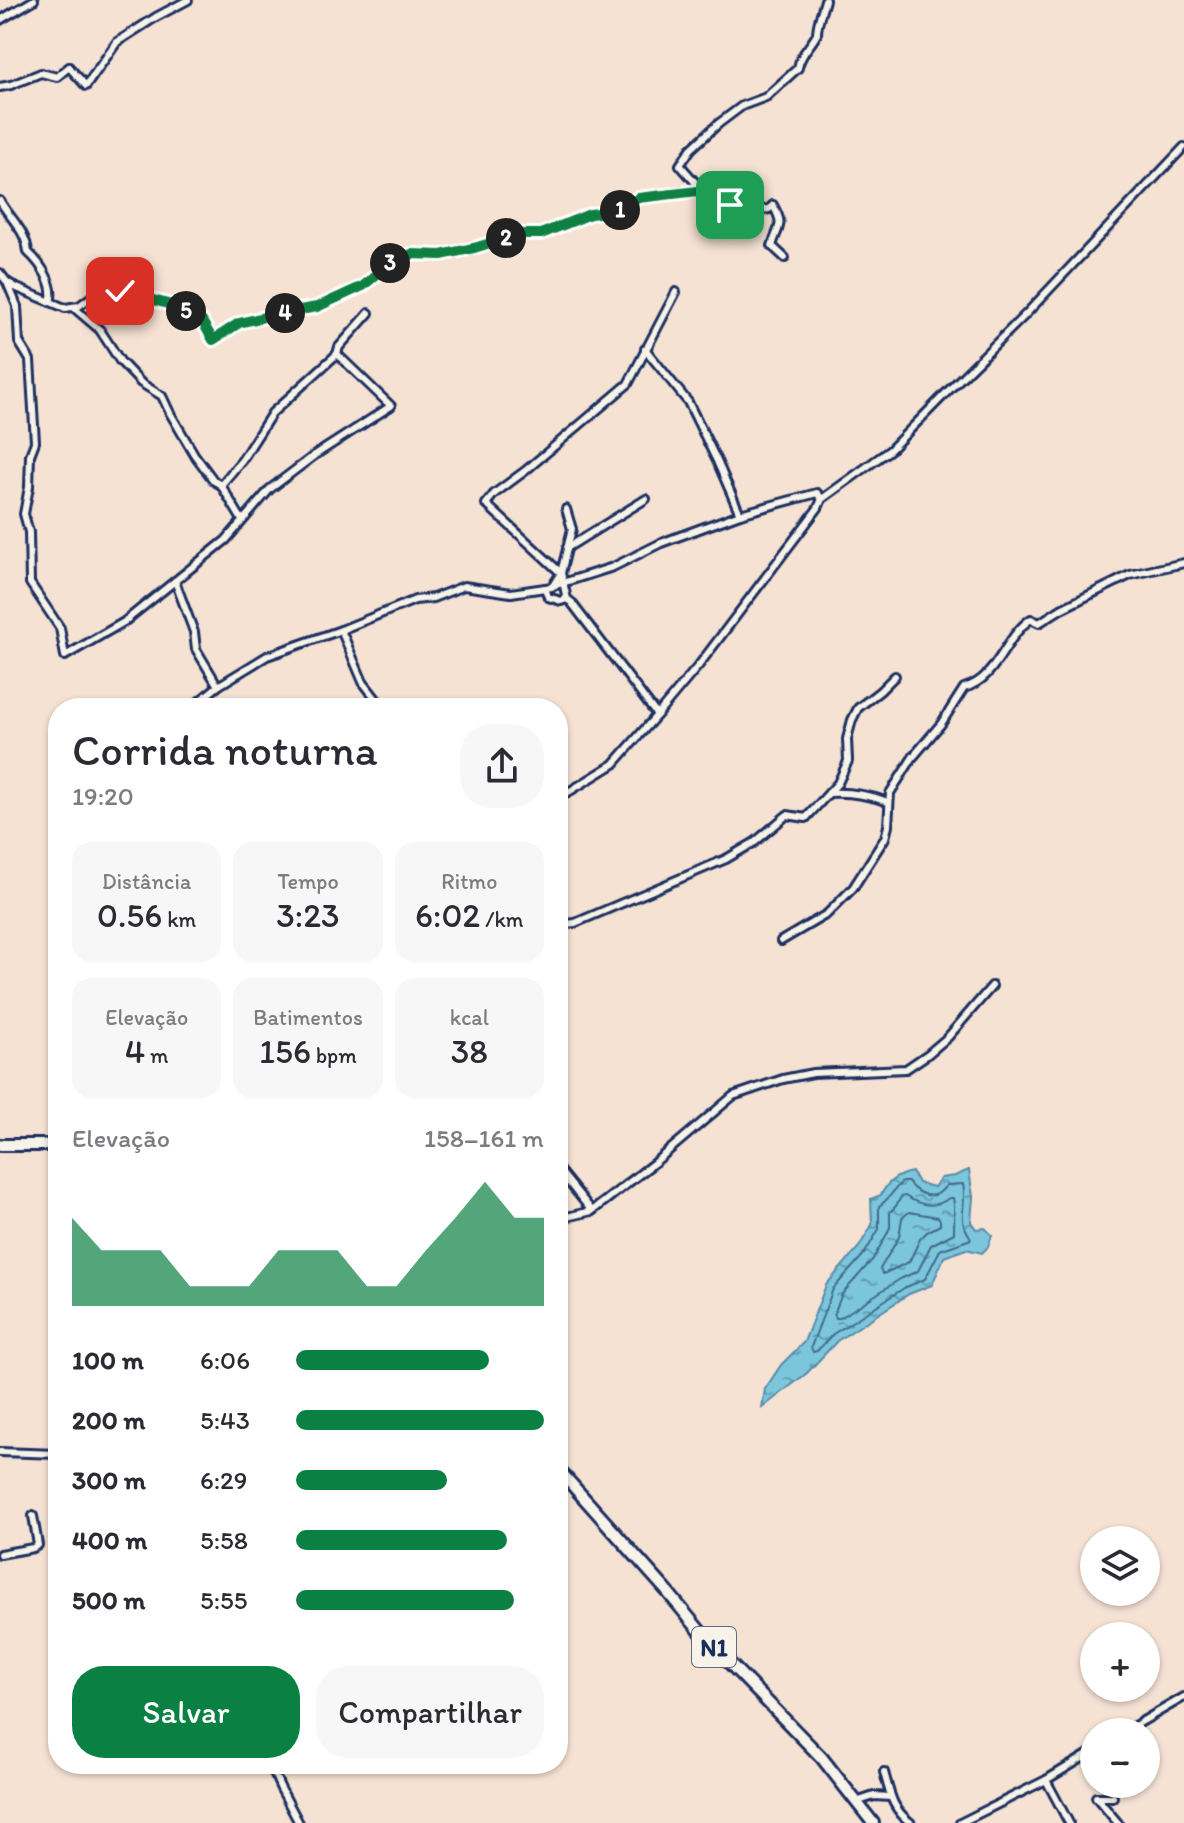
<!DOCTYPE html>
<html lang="pt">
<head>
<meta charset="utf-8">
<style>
  :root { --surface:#fff; --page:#f7f7f7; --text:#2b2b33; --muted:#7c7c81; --accent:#0b8043 }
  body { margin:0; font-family:Itim,sans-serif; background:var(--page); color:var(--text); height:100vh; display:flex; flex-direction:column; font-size:30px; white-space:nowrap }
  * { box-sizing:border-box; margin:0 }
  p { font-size:26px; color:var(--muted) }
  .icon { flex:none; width:44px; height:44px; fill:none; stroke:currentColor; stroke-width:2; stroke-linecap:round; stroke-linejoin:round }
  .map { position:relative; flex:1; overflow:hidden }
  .drawer { position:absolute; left:48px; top:698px; width:520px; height:1076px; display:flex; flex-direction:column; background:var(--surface); border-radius:32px; box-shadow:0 2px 6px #0004 }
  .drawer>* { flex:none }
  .controls { position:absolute; left:1080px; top:1526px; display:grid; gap:16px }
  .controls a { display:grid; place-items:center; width:80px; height:80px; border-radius:50%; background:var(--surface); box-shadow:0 2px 6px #0004; font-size:40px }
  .pin { position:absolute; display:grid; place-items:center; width:68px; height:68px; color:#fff; margin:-34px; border-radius:16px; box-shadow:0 4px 12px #0006 }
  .km { position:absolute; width:40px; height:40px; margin:-20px; border-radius:50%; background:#222; color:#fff; font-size:22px; line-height:40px; text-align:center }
  .round { display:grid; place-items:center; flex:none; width:84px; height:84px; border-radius:32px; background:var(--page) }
  .head { display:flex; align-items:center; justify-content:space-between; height:136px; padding:0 24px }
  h1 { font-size:44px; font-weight:600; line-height:60px }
  .metrics { display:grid; grid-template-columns:repeat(3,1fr); gap:12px; height:136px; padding:8px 24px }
  .metrics div { display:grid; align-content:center; border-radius:20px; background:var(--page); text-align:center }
  .metrics b { font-size:34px; font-weight:600 }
  .metrics small { font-size:22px; font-weight:400 }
  .metrics p { font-size:22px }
  .chart { height:224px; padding:16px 24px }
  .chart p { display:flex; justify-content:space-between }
  .chart svg { width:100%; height:144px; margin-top:8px; fill:var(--accent); opacity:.7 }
  .button { display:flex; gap:16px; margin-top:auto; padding:16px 24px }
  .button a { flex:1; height:92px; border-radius:32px; background:var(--accent); color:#fff; font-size:32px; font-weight:600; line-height:92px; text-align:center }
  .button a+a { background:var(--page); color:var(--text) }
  ul { padding:0 24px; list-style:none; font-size:26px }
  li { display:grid; grid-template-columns:128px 96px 1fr; align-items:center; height:60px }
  li i { height:20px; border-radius:10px; background:var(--accent) }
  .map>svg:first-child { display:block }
  .water { fill:url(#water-ripples); stroke:#558aa9; stroke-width:2 }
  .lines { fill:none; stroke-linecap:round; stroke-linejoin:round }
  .shore { stroke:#416b90; stroke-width:2 }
  .minor-casing { stroke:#1b2f5e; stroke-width:12 }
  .trunk-casing { stroke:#1b2f5e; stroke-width:16 }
  .minor { stroke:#f7f3e8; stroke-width:6 }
  .trunk { stroke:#f7f3e8; stroke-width:10 }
  .route-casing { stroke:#fff; stroke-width:16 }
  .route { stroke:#0b8043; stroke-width:10 }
  .labels { text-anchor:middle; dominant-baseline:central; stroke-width:7; stroke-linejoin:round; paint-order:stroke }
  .shield { fill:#f7f3e8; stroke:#5d6a87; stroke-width:2 }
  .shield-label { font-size:24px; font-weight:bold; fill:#1b2f5e }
</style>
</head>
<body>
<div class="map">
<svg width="1184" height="1823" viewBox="0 0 1184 1823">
  <defs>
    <pattern id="water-ripples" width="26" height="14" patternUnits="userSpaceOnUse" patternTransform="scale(2)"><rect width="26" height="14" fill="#7bc6db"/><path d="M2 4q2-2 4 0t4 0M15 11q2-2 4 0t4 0" fill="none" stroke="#64a1b5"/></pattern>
  </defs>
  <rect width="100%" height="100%" fill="#f5e2d3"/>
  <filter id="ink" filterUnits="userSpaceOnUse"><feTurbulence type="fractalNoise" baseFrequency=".0125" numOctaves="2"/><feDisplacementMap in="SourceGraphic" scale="16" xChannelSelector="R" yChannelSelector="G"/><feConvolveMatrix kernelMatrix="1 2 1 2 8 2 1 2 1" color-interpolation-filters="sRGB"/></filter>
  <g filter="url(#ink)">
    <path class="water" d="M969 1170 973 1197 971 1222 976 1229 985 1228 992 1235 988 1247 982 1253 966 1249 944 1257 932 1285 909 1294 837 1341 807 1373 762 1408 765 1389 781 1365 804 1342 826 1285 859 1247 872 1225 871 1199 881 1195C888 1181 897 1175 912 1172L918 1183 934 1187 941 1178 955 1176Z"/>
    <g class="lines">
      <g class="shore">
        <path d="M902 1182H908C913 1190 927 1199 937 1194 939 1194 945 1187 947 1185L963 1184C966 1196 962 1207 963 1220 963 1227 969 1233 971 1239L940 1250 925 1279 904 1288 833 1334 817 1351 813 1352 811 1347 833 1289 865 1253 879 1229V1206C889 1200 893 1190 902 1182Z"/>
        <path d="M905 1196C919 1205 935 1209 949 1198H953C955 1205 954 1224 954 1233L931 1245 918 1271 900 1279 840 1318H836L834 1314 842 1294 873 1259 887 1234 890 1227V1212L896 1206 901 1197Z"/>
        <polygon points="909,1212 938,1217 940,1220 940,1225 927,1232 920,1239 909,1262 883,1274 880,1269 899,1237 902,1218"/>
      </g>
      <g class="minor-casing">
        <g id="minor">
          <polyline points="0,20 34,0"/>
          <polyline points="0,87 11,85 41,73 57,77 69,67 86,86 117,42 156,17 188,0"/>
          <path d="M0 201C10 218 26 231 28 252 40 263 56 285 50 302"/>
          <path d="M785 258 772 246C778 225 785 227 773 205 766 212 772 208 762 210 730 215 726 192 702 190L680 165 691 149 718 124 742 106 766 97 798 68C800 54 811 46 817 34 817 22 822 12 825 0"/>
          <polyline points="0,273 7,282 17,306 19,342 30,360 35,442 30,455 29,487 24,514 29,532 30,583 60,628 65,656 124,622 226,540 270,489 315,455 391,406 337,354"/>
          <polyline points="7,282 17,288 65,308 79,306 98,292 120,291 179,307 202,321 213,340 239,323 277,314 317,307 363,286 392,262 411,254 441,255 474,248 520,234 541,234 590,214 621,210 638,198 702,190"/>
          <polyline points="73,307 100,330 120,361 141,383 162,396 170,413 194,454 214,481 221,485 242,520"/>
          <polyline points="645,349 688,402 717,461 740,514"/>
          <polyline points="221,485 242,460 272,413 337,354 339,347 369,313"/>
          <polyline points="822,499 890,450 952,387 1025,315 1184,147"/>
          <polyline points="566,509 572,529 561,573 567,599 571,602 657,715"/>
          <polyline points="567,548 646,499"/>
          <polyline points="175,581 194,632 196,649 218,686"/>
          <polyline points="553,586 613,567 661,543 740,514 817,493 822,499 818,508 699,665 657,715 614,764 562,796 558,801"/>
          <polyline points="545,588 548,597 561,601 567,599"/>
          <polyline points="341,630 363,682 383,708"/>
          <polyline points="191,708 218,686 267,656 341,630 415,600 433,598 464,586 511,593 552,587 561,573 486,504 494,494 525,471 628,384 676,292"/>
          <path d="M829 793C849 792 869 795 888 802"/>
          <polyline points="558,925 575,923 726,859 755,842 787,815 806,818 838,783 848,761 847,739 852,720 858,708 880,691 895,676"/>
          <path d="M781 941 827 914 853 888 885 838 888 826 890 793 913 757 941 724 964 688C998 679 1004 637 1031 619L1039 623 1061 609 1130 575 1184 563"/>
          <polyline points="558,1169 592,1211"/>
          <polyline points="558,1219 592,1211 654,1163 733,1096 783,1079 813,1073 906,1069 928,1054 948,1037 992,986"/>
          <polyline points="0,1452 58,1454"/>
          <polyline points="0,1554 33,1548 38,1545 33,1516"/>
          <polyline points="1124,1732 1184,1697"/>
          <polyline points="270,1764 280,1787 299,1823"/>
          <path d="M884 1772C890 1794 892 1809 911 1823"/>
          <polyline points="1046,1780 1069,1823"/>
          <polyline points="1113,1797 1096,1797 1118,1823"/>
          <polyline points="856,1802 874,1796 891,1797"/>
          <polyline points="960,1823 1046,1780 1094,1751"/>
        </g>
      </g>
      <g class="trunk-casing">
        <g id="trunk">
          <polyline points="0,1145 58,1145"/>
          <polyline points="558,1469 666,1590 709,1642 822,1758 873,1823"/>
        </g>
      </g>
      <use href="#minor" class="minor"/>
      <use href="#trunk" class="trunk"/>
    </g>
  </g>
  <g class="lines" filter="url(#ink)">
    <g class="route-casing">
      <polyline id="route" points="120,291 179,307 202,321 213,340 239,323 277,314 317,307 363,286 392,262 411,254 441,255 474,248 520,234 541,234 590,214 621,210 638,198 707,190 730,205"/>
    </g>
    <use href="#route" class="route"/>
  </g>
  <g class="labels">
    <rect class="shield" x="692" y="1627" width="44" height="40" rx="6"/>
    <g class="shield-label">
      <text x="714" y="1647">N1</text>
    </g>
  </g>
</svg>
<div class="controls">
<a><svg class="icon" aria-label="layers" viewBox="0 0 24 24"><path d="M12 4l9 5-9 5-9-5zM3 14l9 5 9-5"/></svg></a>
<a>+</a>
<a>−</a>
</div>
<div class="pin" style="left:730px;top:205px;background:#1e9e55"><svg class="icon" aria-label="arrive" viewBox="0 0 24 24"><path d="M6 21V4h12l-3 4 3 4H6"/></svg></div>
<div class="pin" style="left:120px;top:291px;background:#d93025"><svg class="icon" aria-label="check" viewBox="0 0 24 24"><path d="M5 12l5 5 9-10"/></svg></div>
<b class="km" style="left:620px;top:210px">1</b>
<b class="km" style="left:506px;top:238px">2</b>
<b class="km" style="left:390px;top:263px">3</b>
<b class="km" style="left:285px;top:313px">4</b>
<b class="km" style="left:186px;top:311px">5</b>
<section class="drawer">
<div class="head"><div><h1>Corrida noturna</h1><p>19:20</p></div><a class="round"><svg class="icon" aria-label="share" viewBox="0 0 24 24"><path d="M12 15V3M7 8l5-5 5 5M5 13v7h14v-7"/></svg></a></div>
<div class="metrics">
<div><p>Distância</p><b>0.56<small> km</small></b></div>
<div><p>Tempo</p><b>3:23</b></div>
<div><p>Ritmo</p><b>6:02<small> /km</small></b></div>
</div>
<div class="metrics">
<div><p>Elevação</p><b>4<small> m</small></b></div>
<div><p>Batimentos</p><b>156<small> bpm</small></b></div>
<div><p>kcal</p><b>38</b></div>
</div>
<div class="chart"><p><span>Elevação</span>158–161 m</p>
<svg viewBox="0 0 160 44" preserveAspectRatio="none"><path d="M0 44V17L10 27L20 27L30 27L40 38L50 38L60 38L70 27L80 27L90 27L100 38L110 38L120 27L130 17L140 6L150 17L160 17V44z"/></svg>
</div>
<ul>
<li><b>100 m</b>6:06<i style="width:78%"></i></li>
<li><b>200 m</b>5:43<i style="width:100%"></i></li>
<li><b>300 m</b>6:29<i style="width:61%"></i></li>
<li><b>400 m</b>5:58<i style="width:85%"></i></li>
<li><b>500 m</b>5:55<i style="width:88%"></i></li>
</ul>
<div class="button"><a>Salvar</a><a>Compartilhar</a></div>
</section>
</div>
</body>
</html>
